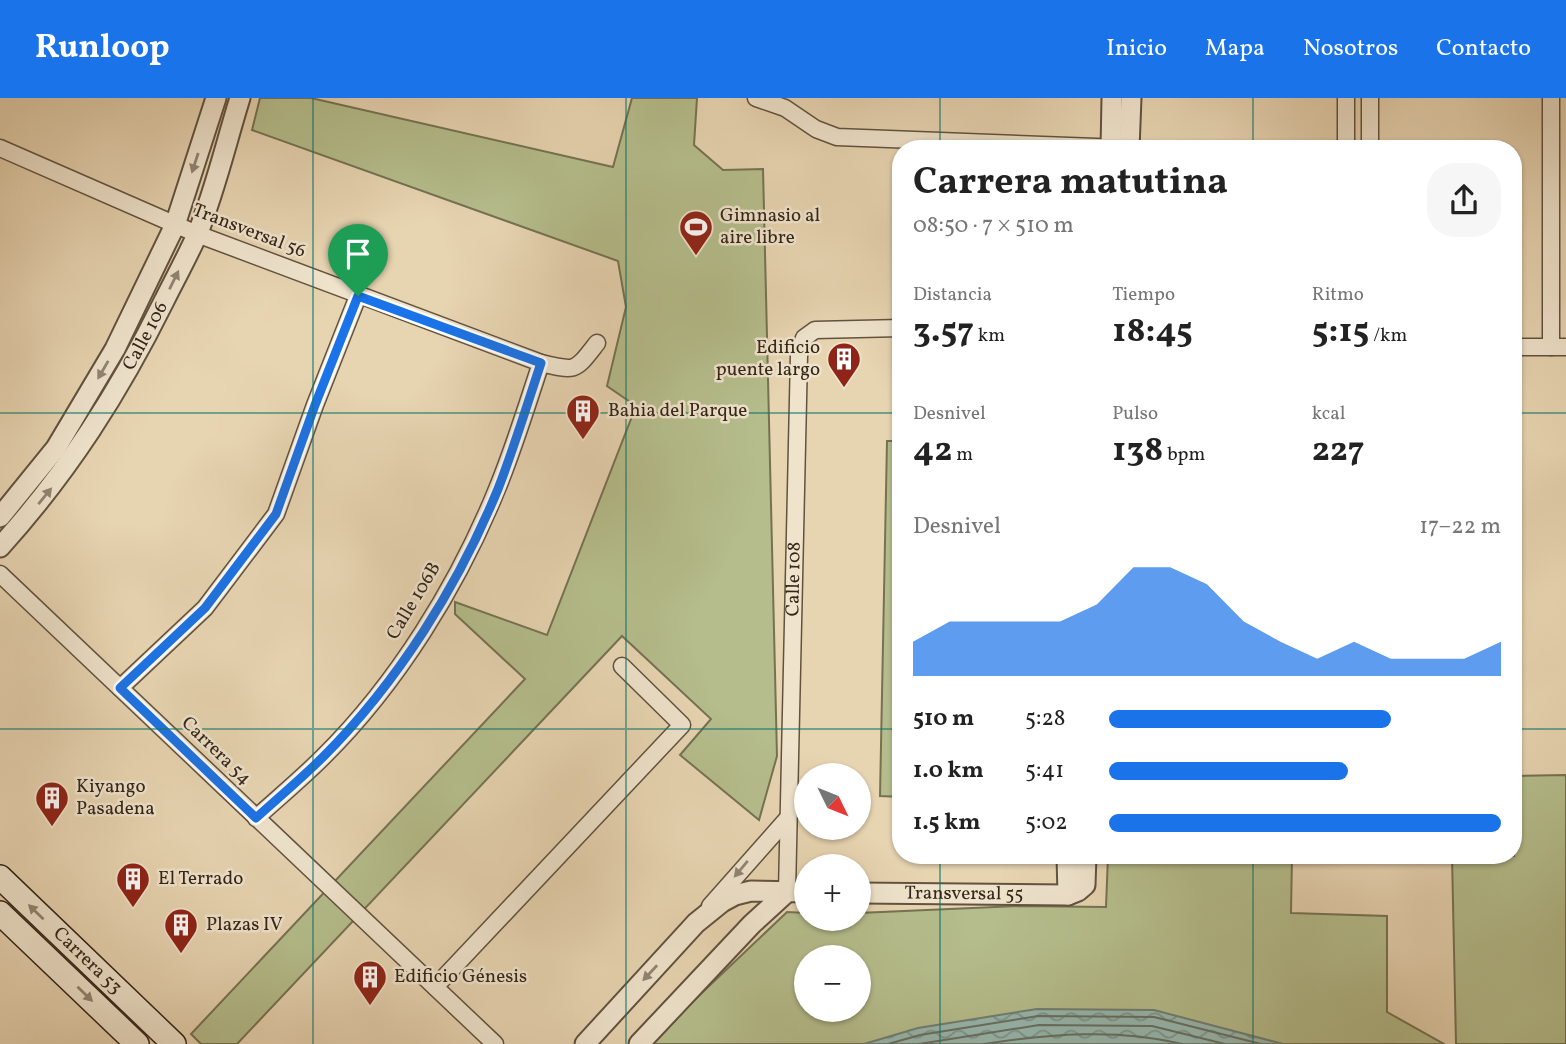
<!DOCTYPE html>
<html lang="es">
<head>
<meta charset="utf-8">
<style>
  :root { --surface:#fff; --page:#f6f6f6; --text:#222; --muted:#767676; --accent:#1a73e8 }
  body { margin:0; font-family:Vollkorn,serif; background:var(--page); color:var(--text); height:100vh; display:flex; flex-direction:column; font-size:26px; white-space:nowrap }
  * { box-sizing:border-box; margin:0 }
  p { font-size:23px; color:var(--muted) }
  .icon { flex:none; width:38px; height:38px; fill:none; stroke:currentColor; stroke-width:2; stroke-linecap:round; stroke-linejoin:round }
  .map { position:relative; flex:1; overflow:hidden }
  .drawer { position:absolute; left:892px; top:42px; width:630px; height:724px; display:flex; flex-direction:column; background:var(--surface); border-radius:28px; box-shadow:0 2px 5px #0004 }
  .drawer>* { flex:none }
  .needle { width:46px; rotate:133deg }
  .controls { position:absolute; left:794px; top:665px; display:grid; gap:14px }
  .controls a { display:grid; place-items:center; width:77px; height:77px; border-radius:50%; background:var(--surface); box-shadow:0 2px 5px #0004; font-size:35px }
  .pin { position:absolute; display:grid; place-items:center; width:60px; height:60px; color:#fff; margin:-72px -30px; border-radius:50% 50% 50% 0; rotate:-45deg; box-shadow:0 0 7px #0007 }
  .pin .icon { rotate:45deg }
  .round { display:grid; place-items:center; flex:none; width:74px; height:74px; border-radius:28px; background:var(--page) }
  .head { display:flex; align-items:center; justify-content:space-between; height:119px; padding:0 21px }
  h1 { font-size:38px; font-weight:700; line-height:52px }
  .metrics { display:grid; grid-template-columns:repeat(3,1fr); gap:10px; height:119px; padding:7px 21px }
  .metrics div { display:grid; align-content:center }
  .metrics b { font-size:35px; font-weight:700 }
  .metrics small { font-size:19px; font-weight:400 }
  .metrics p { font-size:19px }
  .chart { height:196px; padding:14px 21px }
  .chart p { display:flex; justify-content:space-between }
  .chart svg { width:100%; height:126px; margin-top:7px; fill:var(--accent); opacity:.7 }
  ul { padding:0 21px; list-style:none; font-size:23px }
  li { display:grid; grid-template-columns:112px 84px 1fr; align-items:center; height:52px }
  li i { height:18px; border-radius:9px; background:var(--accent) }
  header { display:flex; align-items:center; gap:42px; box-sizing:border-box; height:98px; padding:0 35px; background:var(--accent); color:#fff }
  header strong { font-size:33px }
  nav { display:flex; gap:38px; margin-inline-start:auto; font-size:24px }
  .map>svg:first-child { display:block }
  .park { fill:#b5bd8c; stroke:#757252; stroke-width:2; fill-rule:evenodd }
  .water { fill:url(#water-waves); stroke:#707e73; stroke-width:2 }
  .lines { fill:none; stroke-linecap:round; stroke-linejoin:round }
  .shore { stroke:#666f64; stroke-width:2 }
  .minor-casing { stroke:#62523f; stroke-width:19 }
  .tertiary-casing { stroke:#62523f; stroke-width:23 }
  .secondary-casing { stroke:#352619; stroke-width:26 }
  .minor { stroke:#efe3cc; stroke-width:16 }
  .tertiary { stroke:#efe3cc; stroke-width:19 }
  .secondary { stroke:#efe3cc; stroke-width:23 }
  .oneway { fill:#928472 }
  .route-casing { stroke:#fff; stroke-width:14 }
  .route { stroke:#1a73e8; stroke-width:9 }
  .grid { fill:none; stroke:#0f766e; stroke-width:2; stroke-opacity:0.55 }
  .labels { text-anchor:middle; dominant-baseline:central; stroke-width:5; stroke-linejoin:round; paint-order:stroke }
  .poi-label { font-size:19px; fill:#352619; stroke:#efe3cc; text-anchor:start }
  .street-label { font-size:19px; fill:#352619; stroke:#efe3cc }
</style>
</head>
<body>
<header>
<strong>Runloop</strong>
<nav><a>Inicio</a><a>Mapa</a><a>Nosotros</a><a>Contacto</a></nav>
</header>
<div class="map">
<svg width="1566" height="946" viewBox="0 0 1566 946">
  <defs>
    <pattern id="water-waves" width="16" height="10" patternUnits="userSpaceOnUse" patternTransform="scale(1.75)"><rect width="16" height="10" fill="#97b8af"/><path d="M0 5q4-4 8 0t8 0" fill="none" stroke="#7c958e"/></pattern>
  </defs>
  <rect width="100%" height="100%" fill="#e7d4b1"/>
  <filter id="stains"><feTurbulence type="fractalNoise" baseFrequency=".00286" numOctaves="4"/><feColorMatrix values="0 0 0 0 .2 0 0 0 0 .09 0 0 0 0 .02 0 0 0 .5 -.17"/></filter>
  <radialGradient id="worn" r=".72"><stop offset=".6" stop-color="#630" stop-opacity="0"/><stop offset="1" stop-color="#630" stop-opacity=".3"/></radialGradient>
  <g class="park">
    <polygon points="260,0 311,0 613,69 632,0 697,0 694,47 723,72 763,71 777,658 759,722 680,657 711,621 622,538 237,946 201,946 191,936 525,581 455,516 455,504 547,537 636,308 607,288 626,209 618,163 252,32"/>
    <polygon points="887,343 901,343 901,699 880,698"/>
    <polygon points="1566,677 1566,946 1456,946 1452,758 1514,758 1514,678"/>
    <path d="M1108 758H1292L1291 815 1387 818V914L1444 946H653L687 909 787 814 807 815V821H859V815L1020 808 1106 809ZM807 859H859V912H807Z"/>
  </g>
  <polygon class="water" points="1037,911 1154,912 1283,946 864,946 918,930"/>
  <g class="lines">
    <g class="shore">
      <polyline points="888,946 920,937 1038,918 1154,919 1261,946"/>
      <polyline points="919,946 1039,927 1152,928 1225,946"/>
      <path d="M984 946C1048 936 1118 930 1182 946"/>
    </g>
    <g class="minor-casing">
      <g id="minor">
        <polyline points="756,0 785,10 816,31 837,39 1123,50"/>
        <polyline points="1346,0 1346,51"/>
        <path d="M0 50 197 136 541 265C577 274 575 273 597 245"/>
        <polyline points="1370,51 1370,0"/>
        <polyline points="1514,249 1566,249"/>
        <polyline points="1551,249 1551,0"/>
        <polyline points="0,476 495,946"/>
        <polyline points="120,590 205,510 276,416 315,307 358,198"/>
        <path d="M256 720C278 700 302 680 323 659 397 586 458 487 497 391 514 350 527 307 541 265"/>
        <path id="s1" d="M787 794 799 257 804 240 815 232 901 230"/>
        <polyline points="710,808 787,721"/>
        <polyline points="435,889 682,627 622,568"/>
      </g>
    </g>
    <g class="tertiary-casing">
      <g id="tertiary">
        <polyline points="1111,51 1112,0"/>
        <polyline points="1129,51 1131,0"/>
        <polyline points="0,419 56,350 115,251 175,127 216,0"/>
        <path id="s2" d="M0 449C68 374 119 294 164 203 175 181 187 159 197 137 215 93 226 45 240 0"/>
        <polyline points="1067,758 1068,797"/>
        <path id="s3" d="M859 795 1068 797 1078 793 1085 787 1086 758"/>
        <polyline points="585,946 696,825 722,804 735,797 751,793 807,794"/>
        <polyline points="639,946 752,826 787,794"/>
      </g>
    </g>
    <g class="secondary-casing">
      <g id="secondary">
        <path id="s4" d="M0 779 174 946"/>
        <polyline points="0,815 137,946"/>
      </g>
    </g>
    <use href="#minor" class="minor"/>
    <use href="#tertiary" class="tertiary"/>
    <use href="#secondary" class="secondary"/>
  </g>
  <defs><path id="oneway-solid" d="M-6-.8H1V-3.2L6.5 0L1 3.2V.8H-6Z" transform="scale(1.75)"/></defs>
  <g class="oneway">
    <use href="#oneway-solid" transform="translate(195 65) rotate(108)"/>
    <use href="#oneway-solid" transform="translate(174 182) rotate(-64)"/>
    <use href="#oneway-solid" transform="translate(103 272) rotate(120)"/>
    <use href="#oneway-solid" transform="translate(45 398) rotate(-51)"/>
    <use href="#oneway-solid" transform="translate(741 771) rotate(130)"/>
    <use href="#oneway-solid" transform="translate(36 814) rotate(-136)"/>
    <use href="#oneway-solid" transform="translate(650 875) rotate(133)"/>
    <use href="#oneway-solid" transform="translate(85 896) rotate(44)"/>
  </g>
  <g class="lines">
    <g class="route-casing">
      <path id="route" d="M358 198 541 265C527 307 514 350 498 391 458 488 398 584 323 659 302 680 278 700 256 720L120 590 205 510 276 416 315 307Z"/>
    </g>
    <use href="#route" class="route"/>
  </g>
  <path class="grid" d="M313 0V946M626 0V946M940 0V51M1253 0V51M0 315H901M1514 315H1566M0 631H901M1514 631H1566M940 758V946M1253 758V946"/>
  <defs>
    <g id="stadium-pin" transform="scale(1.75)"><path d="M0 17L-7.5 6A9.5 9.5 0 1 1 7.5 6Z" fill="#8f2418" stroke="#efe3cc"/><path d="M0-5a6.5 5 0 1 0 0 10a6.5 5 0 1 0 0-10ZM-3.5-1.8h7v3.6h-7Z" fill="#fff"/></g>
    <g id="building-pin" transform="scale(1.75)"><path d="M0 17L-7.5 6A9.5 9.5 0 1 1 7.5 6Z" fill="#8f2418" stroke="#efe3cc"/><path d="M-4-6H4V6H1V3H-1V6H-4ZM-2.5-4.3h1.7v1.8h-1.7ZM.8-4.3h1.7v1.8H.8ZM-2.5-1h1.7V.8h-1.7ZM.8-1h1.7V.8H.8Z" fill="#fff"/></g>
  </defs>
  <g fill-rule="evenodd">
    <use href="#stadium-pin" x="696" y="129"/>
    <use href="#building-pin" x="844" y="261"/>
    <use href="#building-pin" x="583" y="313"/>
    <use href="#building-pin" x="52" y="700"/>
    <use href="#building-pin" x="133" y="781"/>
    <use href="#building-pin" x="181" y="827"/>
    <use href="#building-pin" x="370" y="879"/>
  </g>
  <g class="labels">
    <g class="poi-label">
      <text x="720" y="118">Gimnasio al<tspan x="720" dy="22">aire libre</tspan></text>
      <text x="820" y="250" text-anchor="end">Edificio<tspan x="820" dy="22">puente largo</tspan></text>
      <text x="608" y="313">Bahia del Parque</text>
      <text x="76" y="689">Kiyango<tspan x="76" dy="22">Pasadena</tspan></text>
      <text x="158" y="781">El Terrado</text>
      <text x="206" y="827">Plazas IV</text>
      <text x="394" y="879">Edificio Génesis</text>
    </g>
    <g class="street-label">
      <text transform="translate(249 133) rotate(21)">Transversal 56</text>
      <text stroke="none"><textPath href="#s2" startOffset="257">Calle 106</textPath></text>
      <text stroke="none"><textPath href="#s1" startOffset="313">Calle 108</textPath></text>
      <text transform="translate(414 503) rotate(-59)">Calle 106B</text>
      <text transform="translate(216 653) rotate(44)">Carrera 54</text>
      <text stroke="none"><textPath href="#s3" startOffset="105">Transversal 55</textPath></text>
      <text stroke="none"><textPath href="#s4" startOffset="121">Carrera 53</textPath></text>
    </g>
  </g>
  <rect width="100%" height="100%" filter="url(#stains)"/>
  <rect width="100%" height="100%" fill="url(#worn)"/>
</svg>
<div class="controls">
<a><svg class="needle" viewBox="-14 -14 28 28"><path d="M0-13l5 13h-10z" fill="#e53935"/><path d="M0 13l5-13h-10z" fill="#767676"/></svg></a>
<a>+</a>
<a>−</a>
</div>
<div class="pin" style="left:358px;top:198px;background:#1e9e55"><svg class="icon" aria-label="arrive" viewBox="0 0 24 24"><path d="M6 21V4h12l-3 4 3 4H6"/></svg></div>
<section class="drawer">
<div class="head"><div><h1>Carrera matutina</h1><p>08:50 · 7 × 510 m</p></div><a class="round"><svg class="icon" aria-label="share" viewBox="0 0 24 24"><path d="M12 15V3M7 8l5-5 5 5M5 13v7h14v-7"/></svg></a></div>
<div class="metrics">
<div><p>Distancia</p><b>3.57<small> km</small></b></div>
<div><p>Tiempo</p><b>18:45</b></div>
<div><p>Ritmo</p><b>5:15<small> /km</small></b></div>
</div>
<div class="metrics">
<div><p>Desnivel</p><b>42<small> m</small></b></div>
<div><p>Pulso</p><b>138<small> bpm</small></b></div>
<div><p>kcal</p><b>227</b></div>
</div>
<div class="chart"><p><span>Desnivel</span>17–22 m</p>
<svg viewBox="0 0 160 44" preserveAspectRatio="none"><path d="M0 44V32L10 25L20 25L30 25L40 25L50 19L60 6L70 6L80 12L90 25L100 32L110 38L120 32L130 38L140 38L150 38L160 32V44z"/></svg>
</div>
<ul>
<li><b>510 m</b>5:28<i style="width:72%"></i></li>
<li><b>1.0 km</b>5:41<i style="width:61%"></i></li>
<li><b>1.5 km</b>5:02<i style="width:100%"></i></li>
</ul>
</section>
</div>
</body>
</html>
